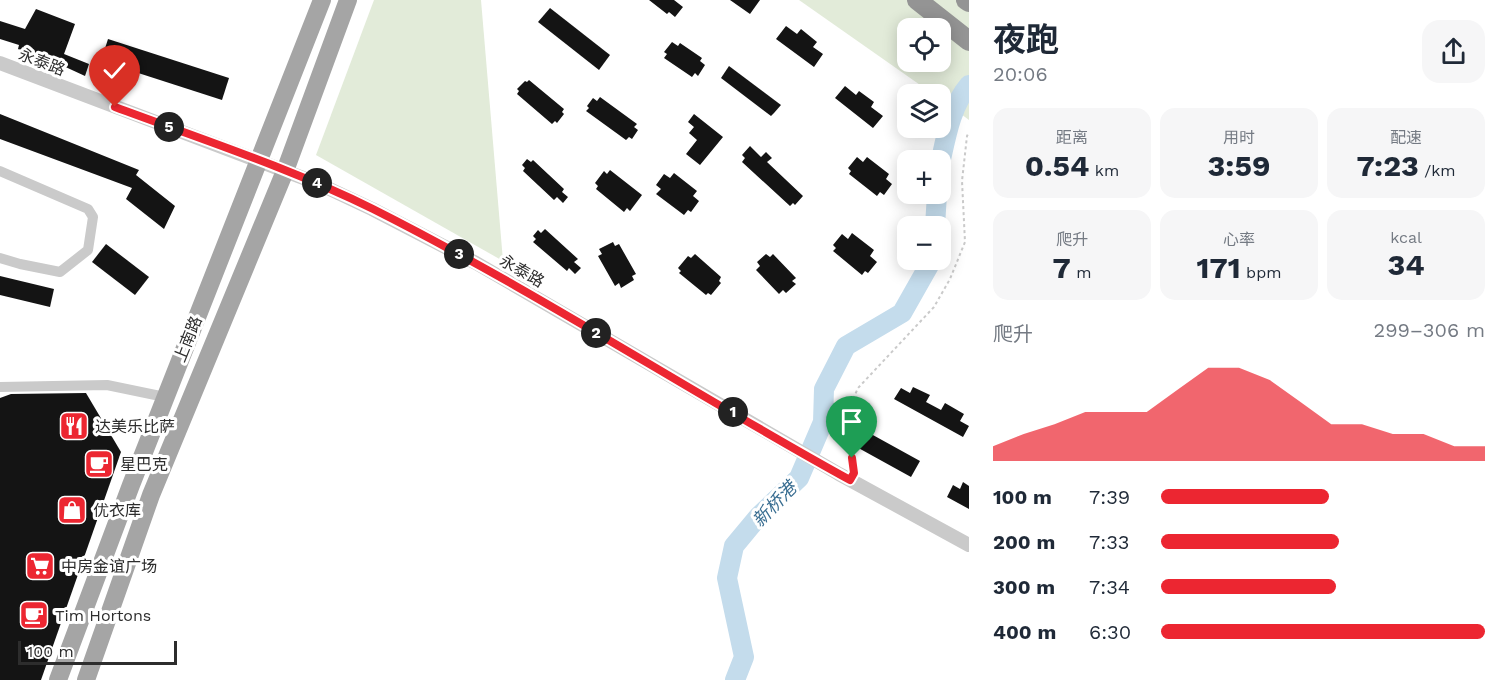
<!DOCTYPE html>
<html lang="zh">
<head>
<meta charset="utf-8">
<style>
  :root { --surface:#fff; --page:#f6f6f7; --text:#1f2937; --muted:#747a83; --accent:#ec2631 }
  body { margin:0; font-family:"Work Sans","Noto Sans SC",sans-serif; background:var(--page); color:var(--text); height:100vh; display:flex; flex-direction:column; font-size:22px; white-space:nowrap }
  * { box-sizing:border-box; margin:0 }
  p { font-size:20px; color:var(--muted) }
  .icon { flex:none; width:33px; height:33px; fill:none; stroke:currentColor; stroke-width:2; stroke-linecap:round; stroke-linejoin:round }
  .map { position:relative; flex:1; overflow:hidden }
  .panel { display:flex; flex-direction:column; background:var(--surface); width:540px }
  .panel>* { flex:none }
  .tools { position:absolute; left:897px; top:18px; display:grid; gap:12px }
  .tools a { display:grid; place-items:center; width:54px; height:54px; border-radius:12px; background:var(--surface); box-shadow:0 3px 15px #0003; font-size:30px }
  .scale { position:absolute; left:18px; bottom:15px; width:159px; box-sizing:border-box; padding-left:6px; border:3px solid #2d2d2d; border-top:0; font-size:16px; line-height:21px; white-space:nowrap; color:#2d2d2d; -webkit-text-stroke:4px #fff; paint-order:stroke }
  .pin { position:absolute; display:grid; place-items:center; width:51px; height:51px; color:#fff; margin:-62px -26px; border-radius:50% 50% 50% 0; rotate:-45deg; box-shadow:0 0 6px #0007 }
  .pin .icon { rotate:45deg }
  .km { position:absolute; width:30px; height:30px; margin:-15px; border-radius:50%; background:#222; color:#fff; font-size:16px; line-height:30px; text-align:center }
  .round { display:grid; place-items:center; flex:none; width:63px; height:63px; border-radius:18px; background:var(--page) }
  .headline { display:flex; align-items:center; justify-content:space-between; height:102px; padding:0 24px }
  h1 { font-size:33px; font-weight:700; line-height:45px }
  .figures { display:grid; grid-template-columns:repeat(3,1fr); gap:9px; height:102px; padding:6px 24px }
  .figures div { display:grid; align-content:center; border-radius:15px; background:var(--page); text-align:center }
  .figures b { font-size:30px; font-weight:700 }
  .figures small { font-size:16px; font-weight:400 }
  .figures p { font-size:16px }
  .chart { height:168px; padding:12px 24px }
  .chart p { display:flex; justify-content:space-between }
  .chart svg { width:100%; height:108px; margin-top:6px; fill:var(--accent); opacity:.7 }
  ul { padding:0 24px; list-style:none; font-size:20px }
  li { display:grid; grid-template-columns:96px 72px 1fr; align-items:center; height:45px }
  li i { height:15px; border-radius:8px; background:var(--accent) }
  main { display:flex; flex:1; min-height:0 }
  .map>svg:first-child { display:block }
  .green { fill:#e2ebd9; fill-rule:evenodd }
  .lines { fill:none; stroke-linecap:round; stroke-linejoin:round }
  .river { stroke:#c4dcec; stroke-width:20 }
  .building { fill:#141414 }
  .path { stroke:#cacaca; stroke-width:2; stroke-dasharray:3 3; stroke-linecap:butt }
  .minor { stroke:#cacaca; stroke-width:10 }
  .tertiary { stroke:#cacaca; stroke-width:14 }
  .primary { stroke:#a5a5a5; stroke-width:18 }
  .motorway { stroke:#949494; stroke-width:20 }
  .route-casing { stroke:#fff; stroke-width:12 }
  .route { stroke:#ec2631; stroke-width:8 }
  .labels { text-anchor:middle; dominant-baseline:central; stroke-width:6; stroke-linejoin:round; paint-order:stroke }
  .street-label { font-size:16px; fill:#2d2d2d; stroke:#fff }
  .poi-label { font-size:16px; fill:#2d2d2d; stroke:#fff; text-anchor:start }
  .water-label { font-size:18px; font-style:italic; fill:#386d91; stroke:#fff }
</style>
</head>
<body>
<main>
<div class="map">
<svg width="969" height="680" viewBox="0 0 969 680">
  <rect width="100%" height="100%" fill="#fff"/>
  <g class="green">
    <polygon points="374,0 481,0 503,261 316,155"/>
    <path d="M799 0H969V120L941 99 940 94H933ZM908 28H940V62H908Z"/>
  </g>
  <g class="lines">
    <g class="river">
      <path d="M940 164C946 137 951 106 969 85"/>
      <polyline points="935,226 937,194"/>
      <polyline points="735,680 744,657 727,578 734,546 759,516 799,478 823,422 824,389 846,346 902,313 932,260"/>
    </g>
  </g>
  <g class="building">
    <polygon points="649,0 674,0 683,7 675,17 669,12 667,14"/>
    <polygon points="730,0 760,0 750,14"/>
    <polygon points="550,8 610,55 599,70 538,22"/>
    <polygon points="36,9 75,24 64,54 89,64 85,76 59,64 57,67 36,59 36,57 18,49 19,45 0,39 0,21 25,29"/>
    <polygon points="786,26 797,34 801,29 817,42 813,47 823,54 814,67 776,39"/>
    <polygon points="108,39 229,78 222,100 101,61"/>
    <polygon points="672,42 678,46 680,43 702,58 700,61 705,65 698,76 695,73 692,77 664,58 667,54 664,52"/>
    <polygon points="729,66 781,105 774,113 771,116 721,78"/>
    <polygon points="529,80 564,109 562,112 564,114 557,123 555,121 552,124 517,94 519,91 517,89 525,81 527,82"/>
    <polygon points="845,86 856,95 859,91 874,102 871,107 883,116 873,128 835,98"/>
    <polygon points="600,97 637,124 634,127 638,130 632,139 629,137 626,140 586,111 589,108 587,106 593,98 597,101"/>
    <polygon points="0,114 139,170 136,175 175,206 164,229 126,199 132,188 0,139"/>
    <polygon points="694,114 723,137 700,165 686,154 697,140 689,133 694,127 688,122"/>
    <polygon points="750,146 761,157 766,152 772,158 767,162 803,196 795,205 793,203 790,206 742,162 745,158 742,155"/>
    <polygon points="857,157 863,162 867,157 889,174 886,179 892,184 884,195 880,192 877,196 849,174 851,171 848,168"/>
    <polygon points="527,159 531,162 533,160 564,189 562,192 568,197 563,203 557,197 554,200 523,171 525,168 522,165"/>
    <polygon points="610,170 642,195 630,211 627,208 624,212 596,189 598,186 595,183 604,171 607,174"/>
    <polygon points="674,173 697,191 693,196 699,201 691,212 688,210 684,215 656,194 661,189 656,185 664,174 670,178"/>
    <polygon points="545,229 578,259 574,262 581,268 575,274 569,268 567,271 533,242 536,239 533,236 538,230 541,233"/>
    <polygon points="852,233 874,250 870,256 877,262 868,273 865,271 862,275 833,251 836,248 833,245 842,234 848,239"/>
    <polygon points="613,242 615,246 619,244 636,274 632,276 634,280 621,288 619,283 615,286 598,256 602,254 599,249"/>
    <polygon points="106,244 149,277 135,295 92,262"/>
    <polygon points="695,254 721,277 719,281 721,283 711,295 708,293 706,295 679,273 681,271 678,268 688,256 691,258"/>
    <polygon points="766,254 770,257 773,254 796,278 792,281 796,284 786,293 783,290 779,294 756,270 760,266 757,262"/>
    <polygon points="0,276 54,289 50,307 0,295"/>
    <polygon points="913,387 930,395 926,402 941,410 945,403 964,414 960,421 969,426 963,437 894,399 901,388 910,393"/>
    <polygon points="86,393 121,452 41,680 0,680 0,398 11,394"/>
    <polygon points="862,429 920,461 911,477 853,445"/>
    <polygon points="963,482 969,486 969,509 947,497 953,485 960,489"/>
  </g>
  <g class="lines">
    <polyline class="path" points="853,468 844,419 858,388 934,307 950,279 965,242 962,181 967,136 969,132"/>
    <g class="minor">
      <polyline points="0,171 88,209 93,217 88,250 60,272 20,264 0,258"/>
      <polyline points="0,387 107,385 165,397"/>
    </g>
    <polyline class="tertiary" points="0,63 319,184 372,209 476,263 839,474 969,545"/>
    <g class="primary">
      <polyline points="58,680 131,485 322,0"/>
      <polyline points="86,680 151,495 285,171 348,0"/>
    </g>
    <g class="motorway">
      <polyline points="917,0 969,41"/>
      <polyline points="966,0 969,2"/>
    </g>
  </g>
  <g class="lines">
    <g class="route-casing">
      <path id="route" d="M115 107C201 139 290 168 373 209 536 291 690 392 850 480L854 473 852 458"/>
    </g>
    <use href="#route" class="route"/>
  </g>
  <defs>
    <g id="restaurant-square" transform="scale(1.5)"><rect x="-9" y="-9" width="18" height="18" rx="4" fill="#ec2631" stroke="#fff"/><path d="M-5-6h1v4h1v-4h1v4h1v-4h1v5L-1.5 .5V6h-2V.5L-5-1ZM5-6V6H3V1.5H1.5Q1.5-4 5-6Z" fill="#fff"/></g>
    <g id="cafe-square" transform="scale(1.5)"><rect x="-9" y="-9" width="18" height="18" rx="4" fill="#ec2631" stroke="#fff"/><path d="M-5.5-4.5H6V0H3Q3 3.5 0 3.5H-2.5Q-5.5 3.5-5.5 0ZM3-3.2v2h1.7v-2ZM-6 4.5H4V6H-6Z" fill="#fff"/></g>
    <g id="shop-square" transform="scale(1.5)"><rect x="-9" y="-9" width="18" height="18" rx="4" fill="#ec2631" stroke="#fff"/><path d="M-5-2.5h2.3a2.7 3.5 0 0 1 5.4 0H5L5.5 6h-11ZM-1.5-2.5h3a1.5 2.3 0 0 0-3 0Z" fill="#fff"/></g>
    <g id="supermarket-square" transform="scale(1.5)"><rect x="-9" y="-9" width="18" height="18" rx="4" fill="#ec2631" stroke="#fff"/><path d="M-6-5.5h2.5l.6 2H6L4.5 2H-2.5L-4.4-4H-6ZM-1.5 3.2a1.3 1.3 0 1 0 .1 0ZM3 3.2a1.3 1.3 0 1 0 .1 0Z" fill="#fff"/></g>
  </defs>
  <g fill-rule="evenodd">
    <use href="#restaurant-square" x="74" y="426"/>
    <use href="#cafe-square" x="99" y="464"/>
    <use href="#shop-square" x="72" y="510"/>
    <use href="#supermarket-square" x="40" y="566"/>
    <use href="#cafe-square" x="34" y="615"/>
  </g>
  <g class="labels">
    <g class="street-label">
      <text transform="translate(42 62) rotate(21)">永泰路</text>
      <text transform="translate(522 271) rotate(30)">永泰路</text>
      <text transform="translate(188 339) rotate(-68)">上南路</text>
    </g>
    <g class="poi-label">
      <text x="95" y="426">达美乐比萨</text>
      <text x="120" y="464">星巴克</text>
      <text x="93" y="510">优衣库</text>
      <text x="61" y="566">中房金谊广场</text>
      <text x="55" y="615">Tim Hortons</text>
    </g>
    <g class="water-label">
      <text transform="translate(774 504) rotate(-46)">新桥港</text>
    </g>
  </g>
</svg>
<div class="tools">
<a><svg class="icon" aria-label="locate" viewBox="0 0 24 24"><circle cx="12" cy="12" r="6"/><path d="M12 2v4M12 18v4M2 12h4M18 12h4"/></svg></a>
<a><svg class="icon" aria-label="layers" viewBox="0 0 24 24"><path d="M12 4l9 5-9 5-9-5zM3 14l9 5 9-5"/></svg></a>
<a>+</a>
<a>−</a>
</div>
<div class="scale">100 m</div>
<div class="pin" style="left:852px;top:458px;background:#1e9e55"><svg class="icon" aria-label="arrive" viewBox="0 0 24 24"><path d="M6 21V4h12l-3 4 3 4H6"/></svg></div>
<div class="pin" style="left:115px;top:107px;background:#d93025"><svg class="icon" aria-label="check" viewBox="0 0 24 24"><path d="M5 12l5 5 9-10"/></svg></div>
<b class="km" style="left:733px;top:412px">1</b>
<b class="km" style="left:596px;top:333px">2</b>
<b class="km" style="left:459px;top:254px">3</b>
<b class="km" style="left:317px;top:183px">4</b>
<b class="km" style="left:169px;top:127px">5</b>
</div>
<section class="panel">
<div class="headline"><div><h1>夜跑</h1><p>20:06</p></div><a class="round"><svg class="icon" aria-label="share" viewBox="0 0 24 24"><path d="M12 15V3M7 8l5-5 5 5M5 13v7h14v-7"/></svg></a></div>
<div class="figures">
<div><p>距离</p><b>0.54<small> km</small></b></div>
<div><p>用时</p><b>3:59</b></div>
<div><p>配速</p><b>7:23<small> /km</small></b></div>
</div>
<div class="figures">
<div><p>爬升</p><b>7<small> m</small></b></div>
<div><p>心率</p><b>171<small> bpm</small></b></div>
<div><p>kcal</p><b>34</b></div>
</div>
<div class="chart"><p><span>爬升</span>299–306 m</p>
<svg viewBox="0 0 160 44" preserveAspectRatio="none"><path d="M0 44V38L10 33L20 29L30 24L40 24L50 24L60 15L70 6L80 6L90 11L100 20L110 29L120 29L130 33L140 33L150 38L160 38V44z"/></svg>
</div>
<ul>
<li><b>100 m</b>7:39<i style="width:52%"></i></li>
<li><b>200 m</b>7:33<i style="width:55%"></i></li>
<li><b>300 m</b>7:34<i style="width:54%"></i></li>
<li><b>400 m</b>6:30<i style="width:100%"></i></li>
</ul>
</section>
</main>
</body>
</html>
